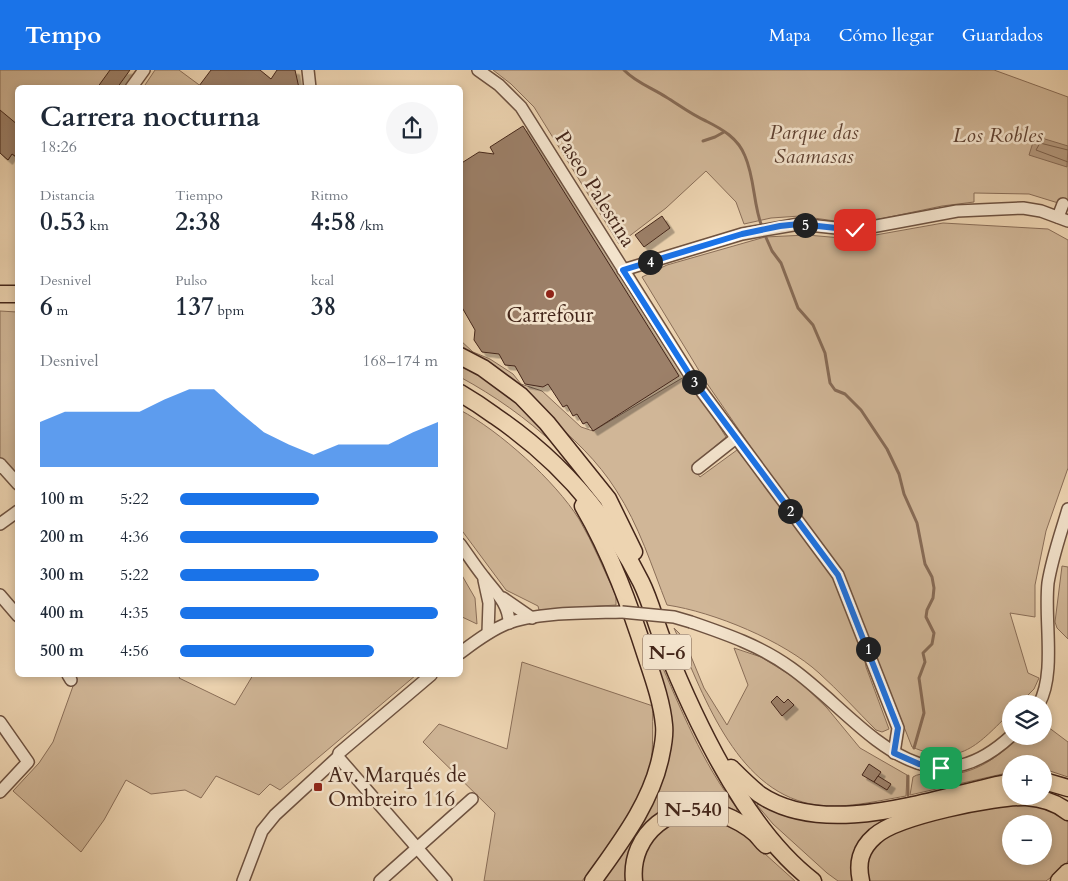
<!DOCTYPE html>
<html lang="es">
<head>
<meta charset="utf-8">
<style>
  :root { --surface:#fff; --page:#f6f6f7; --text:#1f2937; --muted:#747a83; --accent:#1a73e8 }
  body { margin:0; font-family:Cardo,serif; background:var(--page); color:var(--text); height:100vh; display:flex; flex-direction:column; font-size:19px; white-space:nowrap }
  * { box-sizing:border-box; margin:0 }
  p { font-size:16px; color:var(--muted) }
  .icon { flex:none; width:28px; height:28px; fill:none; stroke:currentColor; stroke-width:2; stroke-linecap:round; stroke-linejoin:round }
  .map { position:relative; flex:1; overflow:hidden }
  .details { position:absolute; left:15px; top:15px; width:448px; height:592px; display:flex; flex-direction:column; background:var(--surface); border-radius:8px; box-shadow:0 2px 8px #0003 }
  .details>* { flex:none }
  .fabs { position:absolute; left:1002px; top:625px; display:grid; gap:10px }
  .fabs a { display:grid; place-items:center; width:50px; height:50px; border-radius:50%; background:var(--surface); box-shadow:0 2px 8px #0003; font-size:25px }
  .pin { position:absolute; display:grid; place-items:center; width:42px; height:42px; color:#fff; margin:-21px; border-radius:10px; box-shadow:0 2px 8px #0006 }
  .km { position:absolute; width:25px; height:25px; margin:-12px; border-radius:50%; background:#222; color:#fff; font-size:14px; line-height:25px; text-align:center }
  .round { display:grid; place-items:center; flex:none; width:52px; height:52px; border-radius:26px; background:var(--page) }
  .summary { display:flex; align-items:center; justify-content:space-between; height:85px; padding:0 25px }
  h1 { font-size:28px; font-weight:700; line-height:38px }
  .metrics { display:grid; grid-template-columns:repeat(3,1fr); gap:8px; height:85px; padding:5px 25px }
  .metrics div { display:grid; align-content:center }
  .metrics b { font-size:25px; font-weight:700 }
  .metrics small { font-size:14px; font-weight:400 }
  .metrics p { font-size:14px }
  .chart { height:140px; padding:10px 25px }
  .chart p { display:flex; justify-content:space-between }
  .chart svg { width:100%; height:90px; margin-top:5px; fill:var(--accent); opacity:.7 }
  ul { padding:0 25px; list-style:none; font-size:16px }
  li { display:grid; grid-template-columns:80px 60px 1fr; align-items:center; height:38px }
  li i { height:12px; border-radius:6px; background:var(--accent) }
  header { display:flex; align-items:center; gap:30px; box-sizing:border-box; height:70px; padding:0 25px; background:var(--accent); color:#fff }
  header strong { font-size:24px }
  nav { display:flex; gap:28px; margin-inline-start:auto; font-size:18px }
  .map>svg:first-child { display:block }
  .green { fill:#d0b697; stroke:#8a6e58; fill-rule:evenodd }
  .water { fill:#b4997e; stroke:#876b56 }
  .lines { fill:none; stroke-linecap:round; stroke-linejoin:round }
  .shore { stroke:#7c604c; stroke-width:1 }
  .stream { stroke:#876b56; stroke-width:3 }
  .building { fill:#9c8069; stroke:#44261a; filter:url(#shadow) }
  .minor-casing { stroke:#6e5240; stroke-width:14 }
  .highway-casing { stroke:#44261a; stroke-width:19 }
  .minor { stroke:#f3e3cc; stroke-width:11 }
  .highway { stroke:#edd4b1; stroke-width:16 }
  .minor-bridge-casing { stroke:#6e5240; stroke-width:14; stroke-linecap:butt }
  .minor-bridge { stroke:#f3e3cc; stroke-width:11 }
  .route-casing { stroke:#fff; stroke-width:10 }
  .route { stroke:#1a73e8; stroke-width:6 }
  .poi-dot { fill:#8f2418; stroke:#f3e3cc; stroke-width:2 }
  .labels { text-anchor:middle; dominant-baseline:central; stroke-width:5; stroke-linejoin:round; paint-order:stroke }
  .shield { fill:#f3e3cc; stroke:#785f4f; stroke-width:1 }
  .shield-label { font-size:20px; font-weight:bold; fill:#44261a }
  .park-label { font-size:21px; font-style:italic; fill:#604333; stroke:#f3e3cc }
  .street-label { font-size:21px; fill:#44261a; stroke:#f3e3cc }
  .poi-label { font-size:21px; fill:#44261a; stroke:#f3e3cc }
</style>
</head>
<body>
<header>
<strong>Tempo</strong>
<nav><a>Mapa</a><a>Cómo llegar</a><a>Guardados</a></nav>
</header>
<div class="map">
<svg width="1068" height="811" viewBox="0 0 1068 811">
  <defs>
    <filter id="shadow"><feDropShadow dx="4.5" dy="4.5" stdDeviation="0" flood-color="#0004"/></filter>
  </defs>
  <rect width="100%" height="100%" fill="#edd4b1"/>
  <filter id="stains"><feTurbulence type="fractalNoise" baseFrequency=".004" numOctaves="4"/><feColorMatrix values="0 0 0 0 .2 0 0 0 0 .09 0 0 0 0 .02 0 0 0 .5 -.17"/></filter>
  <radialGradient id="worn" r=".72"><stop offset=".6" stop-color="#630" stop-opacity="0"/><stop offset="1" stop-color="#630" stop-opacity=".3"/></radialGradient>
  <g class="green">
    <polygon points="0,0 129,0 116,17 18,18 17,88 12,84 8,90 0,83"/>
    <polygon points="155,0 179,0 202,17 143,18"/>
    <polygon points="493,0 994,0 1068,27 1068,136 1029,124 974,123 974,132 942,136 856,154 800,146 771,148 744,154 736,132 706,101 666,138 619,174 534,37 511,14"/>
    <path d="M943 153 1048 159 1068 170V398L1046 461 1035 515V547L1010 543 1028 603 1039 608 1034 619 1019 634H1011V642C978 674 961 698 912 677L843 503 779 418 706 312 642 207 667 195 765 167 807 165 853 169Z"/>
    <polygon points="0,241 17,242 17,407 0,387"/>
    <path d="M460 270 473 282 490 289 513 304 521 314 542 321 581 357 593 361 684 307 707 337 726 367 692 396 700 407 737 380 815 480 843 523 861 569 866 597 889 659 882 662 876 660C857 641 839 621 819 603 784 571 714 542 667 535 652 497 639 455 616 420 581 364 512 320 460 280Z"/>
    <path d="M460 292C499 316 529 337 555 375 526 348 495 326 460 307Z"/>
    <path d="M460 340C500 361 555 411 579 449 593 473 604 500 616 526V535L539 540 538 536 506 520 460 458Z"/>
    <polygon points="1062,496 1068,497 1068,569 1057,558 1055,552"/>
    <polygon points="460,502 475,528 477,554 460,546"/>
    <path d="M674 558 683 567 704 618 727 655 748 615 734 578 761 587 798 610 827 638 860 678 907 705 906 726C877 731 841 740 811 734 734 719 702 621 674 558Z"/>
    <path d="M658 587C681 639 702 693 737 738V741C729 738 719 732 711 731 677 727 645 744 633 776 629 786 630 800 629 811H600C617 783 672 704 671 675 671 645 662 617 654 588Z"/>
    <path d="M522 592 653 636C652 656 654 678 650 698 644 732 603 783 582 811H484L495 743 423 672 439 654 507 679Z"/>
    <polygon points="77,605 181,605 179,608 235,635 253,605 416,605 280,720 270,714 259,725 216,706 201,728 185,720 151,724 126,710 104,750 81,782 13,721 39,693 53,672"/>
    <path d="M1044 654 1068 672V707L1044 699V694H1011V702L910 725 913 707C922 701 933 706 944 705 975 704 998 688 1019 666H1044Z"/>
    <polygon points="1011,717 882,753 857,811 838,811 827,803 773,754 757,735 761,732 796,745"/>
    <path d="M1016 734H1043L1068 752V790L1066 796 1046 811H868C865 797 868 783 879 772 902 750 984 740 1016 734ZM1011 754H1044V786H1011Z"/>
    <path d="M706 746 734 756 795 811H642C638 769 668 749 706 746Z"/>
  </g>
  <polygon class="water" points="1035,66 1068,76 1067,97 1029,85"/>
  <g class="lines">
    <polyline class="shore" points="1068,80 1040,73 1036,80 1068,92"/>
    <g class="stream">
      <path d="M624 0C635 12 652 18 666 27 679 35 692 45 706 51 722 59 738 68 745 86 755 109 753 134 762 157"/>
      <polyline points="703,71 715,67 724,62"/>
      <polyline points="764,163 772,181 781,193 798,238 813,255 825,283 830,313 835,320 845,324 861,340 887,379 899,404 904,424 917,453 925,494 932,507 934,518 933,528 927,540 926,547 934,563 932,574 923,583 925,592 919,608 924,643 914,678"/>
      <polyline points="908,725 908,706"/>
    </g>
  </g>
  <g class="building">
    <polygon points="110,0 130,0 117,18 97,18"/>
    <polygon points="211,0 260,0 271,9 277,0 295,0 299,18 202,18 199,16"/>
    <polygon points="0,40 18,55 18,88 12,84 8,90 0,83"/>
    <polygon points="523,56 679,306 593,361 587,352 583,354 577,344 573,346 567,335 563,337 548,314 543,317 525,314 515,296 505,295 499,284 482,282 474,270 475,260 460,234 460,94 479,82 494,84 490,77"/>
    <polygon points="662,146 670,158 644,177 635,165"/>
    <polygon points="777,626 784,633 788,629 794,635 782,646 771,632"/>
    <polygon points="869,694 881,702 874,712 862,705"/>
    <polygon points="878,706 891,714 887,720 874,712"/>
  </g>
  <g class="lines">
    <g class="minor-casing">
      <g id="minor">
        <polyline points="308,0 310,18"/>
        <polyline points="478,0 499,15 521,37 691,307 838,505 898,658 894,683"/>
        <polyline points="131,18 144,0"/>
        <polyline points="1058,147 1063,134"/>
        <polyline points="623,200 742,164 799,154 855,160 957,141 1023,138 1041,141 1068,151"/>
        <polyline points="0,394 18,414"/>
        <polyline points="698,398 736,368"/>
        <polyline points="0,454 18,441"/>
        <path d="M460 474C468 485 475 496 483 506 494 521 509 533 509 553"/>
        <polyline points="484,510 489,533 488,563"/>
        <polyline points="0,525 18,546"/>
        <polyline points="503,528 532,548"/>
        <path d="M691 552C726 564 761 576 791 598 860 647 921 749 1011 666"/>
        <path d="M460 583C475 572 489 561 506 554 535 542 590 543 622 542"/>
        <polyline points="68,605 71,610"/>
        <path d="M1039 634C1056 603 1044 550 1048 513 1052 488 1061 463 1068 439"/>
        <polyline points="0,652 28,692 0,722"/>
        <polyline points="338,687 446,811"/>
        <polyline points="243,811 262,761 275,745 338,687 339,683 431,605"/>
        <polyline points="380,811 472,729"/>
      </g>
    </g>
    <g class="highway-casing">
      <g id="highway">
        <polyline points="0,224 18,224"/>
        <polyline points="460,286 483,298 521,326 547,353 608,429 634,482"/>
        <path d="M460 323C472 330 484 338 495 346 558 389 607 444 641 512 651 532 656 555 665 576 696 653 746 760 813 811"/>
        <path d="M583 436C611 484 630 536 647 589 654 610 662 633 664 655 665 664 663 676 661 685 652 732 620 773 593 811"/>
        <path d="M731 698C740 707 749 716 759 724 828 771 937 726 1011 712"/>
        <polyline points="1044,711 1068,718"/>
        <path d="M634 811C629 764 674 728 719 743 732 748 746 755 756 764 760 768 762 772 766 775"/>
        <path d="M861 811C857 793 860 779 875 766 897 746 995 726 1026 727 1041 728 1056 732 1068 742"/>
        <polyline points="1059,811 1068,802"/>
      </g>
    </g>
    <use href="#minor" class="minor"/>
    <use href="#highway" class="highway"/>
    <g class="minor-bridge-casing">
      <polyline id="minor-bridge" points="622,542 674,547 691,552"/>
    </g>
    <use href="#minor-bridge" class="minor-bridge"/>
  </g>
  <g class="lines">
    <g class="route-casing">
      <polyline id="route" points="855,160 799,154 780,156 742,164 623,200 691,307 838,505 898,658 894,683 919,694 941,698"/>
    </g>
    <use href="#route" class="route"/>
  </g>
  <g class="poi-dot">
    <circle cx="550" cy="224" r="5"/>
    <rect x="313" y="712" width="10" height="10" rx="2.5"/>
  </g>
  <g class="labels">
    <g class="shield">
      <rect x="643" y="564.5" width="48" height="35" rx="4"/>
      <rect x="658" y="721.5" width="70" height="35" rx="4"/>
    </g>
    <g class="shield-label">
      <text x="667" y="582">N-6</text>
      <text x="693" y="739">N-540</text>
    </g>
    <g class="park-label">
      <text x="814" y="62">Parque das<tspan x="814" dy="24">Saamasas</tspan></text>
      <text x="998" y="65">Los Robles</text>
    </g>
    <g class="street-label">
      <text transform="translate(595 119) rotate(58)">Paseo Palestina</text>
    </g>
    <g class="poi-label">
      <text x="550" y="245">Carrefour</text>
      <text x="328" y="705" text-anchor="start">Av. Marqués de<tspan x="328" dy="24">Ombreiro 116</tspan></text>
    </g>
  </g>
  <rect width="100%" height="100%" filter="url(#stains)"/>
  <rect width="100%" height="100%" fill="url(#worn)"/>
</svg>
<div class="fabs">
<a><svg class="icon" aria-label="layers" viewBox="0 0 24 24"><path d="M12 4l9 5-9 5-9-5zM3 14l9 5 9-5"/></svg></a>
<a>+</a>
<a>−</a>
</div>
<div class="pin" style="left:941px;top:698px;background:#1e9e55"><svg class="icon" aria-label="arrive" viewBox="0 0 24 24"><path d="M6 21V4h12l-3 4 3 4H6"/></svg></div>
<div class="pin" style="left:855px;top:160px;background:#d93025"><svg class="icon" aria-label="check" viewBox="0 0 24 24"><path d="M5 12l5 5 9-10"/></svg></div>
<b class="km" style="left:868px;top:579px">1</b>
<b class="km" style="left:790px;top:441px">2</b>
<b class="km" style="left:694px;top:312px">3</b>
<b class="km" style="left:650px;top:192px">4</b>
<b class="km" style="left:805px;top:155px">5</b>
<section class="details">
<div class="summary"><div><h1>Carrera nocturna</h1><p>18:26</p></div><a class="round"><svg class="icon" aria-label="share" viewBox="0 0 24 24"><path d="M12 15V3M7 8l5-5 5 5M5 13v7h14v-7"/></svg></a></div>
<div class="metrics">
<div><p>Distancia</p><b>0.53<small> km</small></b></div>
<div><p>Tiempo</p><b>2:38</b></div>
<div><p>Ritmo</p><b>4:58<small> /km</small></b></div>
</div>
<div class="metrics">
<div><p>Desnivel</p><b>6<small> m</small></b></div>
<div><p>Pulso</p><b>137<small> bpm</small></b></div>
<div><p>kcal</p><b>38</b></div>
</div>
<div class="chart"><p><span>Desnivel</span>168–174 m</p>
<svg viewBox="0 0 160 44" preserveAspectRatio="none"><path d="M0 44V22L10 17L20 17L30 17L40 17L50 11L60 6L70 6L80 17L90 27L100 33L110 38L120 33L130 33L140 33L150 27L160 22V44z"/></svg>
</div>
<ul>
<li><b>100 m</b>5:22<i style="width:54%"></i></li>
<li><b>200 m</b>4:36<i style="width:100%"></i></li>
<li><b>300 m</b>5:22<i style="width:54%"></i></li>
<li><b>400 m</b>4:35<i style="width:100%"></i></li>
<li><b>500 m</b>4:56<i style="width:75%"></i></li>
</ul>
</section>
</div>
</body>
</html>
